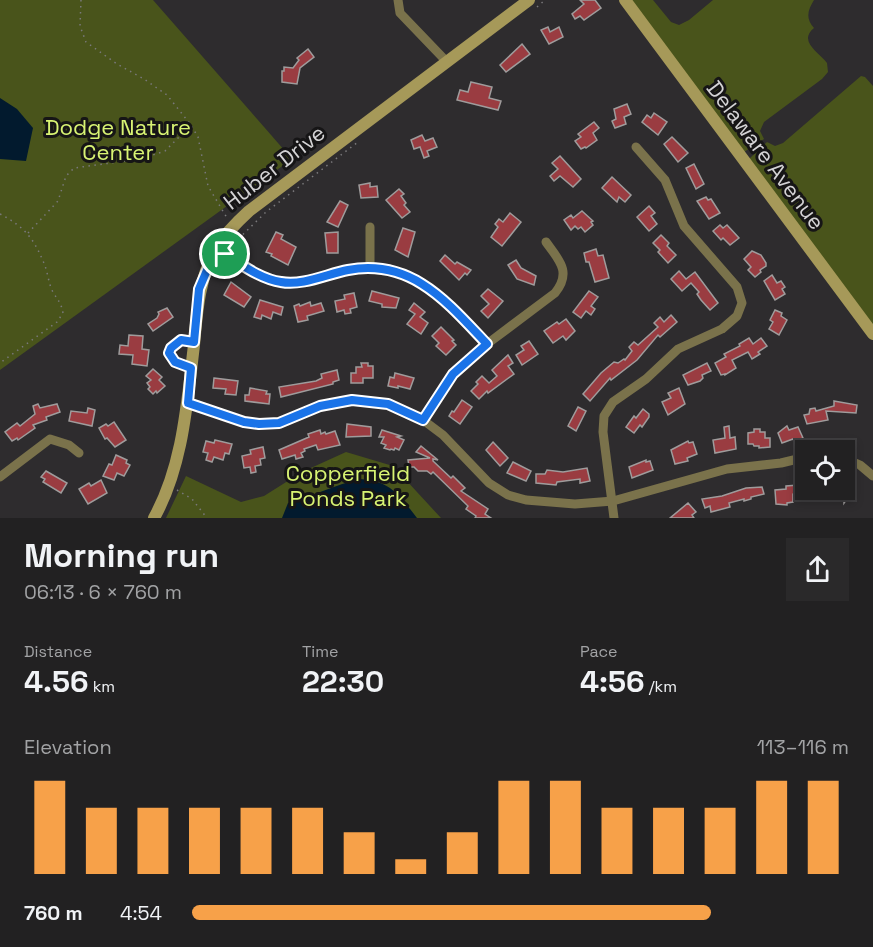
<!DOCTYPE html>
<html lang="en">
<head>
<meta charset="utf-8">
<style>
  :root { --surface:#222122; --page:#2a292a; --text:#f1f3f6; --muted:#a2a3a5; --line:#3f3e40; --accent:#f7a149 }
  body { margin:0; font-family:"Space Grotesk",sans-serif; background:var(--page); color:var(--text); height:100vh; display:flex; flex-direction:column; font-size:22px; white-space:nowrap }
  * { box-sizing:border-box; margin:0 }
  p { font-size:20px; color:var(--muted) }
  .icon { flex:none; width:33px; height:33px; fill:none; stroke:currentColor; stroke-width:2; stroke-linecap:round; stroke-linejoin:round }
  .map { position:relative; height:518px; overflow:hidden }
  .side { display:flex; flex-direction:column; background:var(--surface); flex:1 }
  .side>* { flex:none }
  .tools { position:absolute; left:795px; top:440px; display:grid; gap:12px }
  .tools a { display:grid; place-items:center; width:60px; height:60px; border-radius:0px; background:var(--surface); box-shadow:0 3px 9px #0003,0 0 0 2px var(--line); font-size:30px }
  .pin { position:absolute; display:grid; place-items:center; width:51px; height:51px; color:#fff; margin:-26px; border:3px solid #fff; border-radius:50%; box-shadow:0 2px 6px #0007 }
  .round { display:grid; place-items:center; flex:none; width:63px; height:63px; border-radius:0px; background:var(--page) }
  .head { display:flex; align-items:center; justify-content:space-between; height:102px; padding:0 24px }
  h1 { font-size:33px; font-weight:700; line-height:45px }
  .metrics { display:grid; grid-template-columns:repeat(3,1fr); gap:9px; height:102px; padding:6px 24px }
  .metrics div { display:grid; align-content:center }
  .metrics b { font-size:30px; font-weight:700 }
  .metrics small { font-size:16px; font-weight:400 }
  .metrics p { font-size:16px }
  .chart { height:168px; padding:12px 24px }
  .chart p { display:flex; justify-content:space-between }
  .chart svg { width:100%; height:108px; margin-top:6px; stroke:var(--accent); stroke-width:6 }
  ul { padding:0 24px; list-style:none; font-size:20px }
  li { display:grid; grid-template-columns:96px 72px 1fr; align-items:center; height:45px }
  li i { height:15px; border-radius:8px; background:var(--accent) }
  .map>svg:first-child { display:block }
  .green { fill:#49541b }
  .water { fill:#021a2e }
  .building { fill:#9a3c41; stroke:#9f9c9c; stroke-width:1.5 }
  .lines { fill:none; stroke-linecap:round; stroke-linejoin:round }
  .path { stroke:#7a797b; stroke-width:1.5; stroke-dasharray:1.5 4.5; stroke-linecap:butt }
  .lane { stroke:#7a724b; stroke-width:4.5 }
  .street { stroke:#7a724b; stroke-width:9 }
  .secondary { stroke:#a69959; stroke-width:12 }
  .route-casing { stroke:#fff; stroke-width:12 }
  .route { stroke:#1a73e8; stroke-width:8 }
  .labels { text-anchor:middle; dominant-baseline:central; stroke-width:6; stroke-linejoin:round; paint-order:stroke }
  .park-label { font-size:22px; fill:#d8f373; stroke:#161516 }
  .street-label { font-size:22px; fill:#d4d3d5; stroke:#161516 }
</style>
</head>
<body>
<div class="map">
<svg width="873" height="518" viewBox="0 0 873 518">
  <rect width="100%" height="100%" fill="#2e2c2e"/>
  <g class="green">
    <polygon points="0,0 153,0 292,159 0,370"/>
    <path d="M631 0H653L671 22 679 25 689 20 713 0H814C808 10 805 18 814 28 798 41 818 52 827 63L828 72 822 79 764 122 760 131 764 139 744 152Z"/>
    <polygon points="861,76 865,77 873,86 873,325 749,159 767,142 775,146 783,143"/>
    <polygon points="346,452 393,466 441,518 166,518 186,476 241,502 264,496 302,472"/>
  </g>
  <g class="water">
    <polygon points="0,98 17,109 33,128 26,161 0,159"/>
    <path d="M360 479C391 481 399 495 417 518H282L288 503C312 496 335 485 360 479Z"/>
  </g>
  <g class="building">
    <polygon points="580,0 595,0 601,8 584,20 580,16 575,19 572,14 584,4"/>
    <polygon points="548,27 550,32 559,27 563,37 549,44 541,30"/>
    <polygon points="522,44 530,54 506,72 500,65"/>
    <polygon points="308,49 314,57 300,68 297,84 282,82 282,71 284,71 284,67 293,68 299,60 297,58"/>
    <polygon points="471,82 492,87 489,98 501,101 498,110 457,100 460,90 468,92"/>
    <polygon points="627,104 631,114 624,117 626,124 615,128 612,121 616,119 614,109"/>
    <polygon points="654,113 667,122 658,135 642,122 647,115 651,118"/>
    <polygon points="594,122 599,128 593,133 597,140 586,148 585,147 581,149 575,141 581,137 578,134"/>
    <polygon points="422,135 425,141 433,138 437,147 427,151 429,156 424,158 420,147 414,149 411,140"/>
    <polygon points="672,137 688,153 678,162 664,144"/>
    <polygon points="560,156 581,179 573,187 560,176 554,181 550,176 558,169 552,163"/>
    <polygon points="694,164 704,184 696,189 686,168"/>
    <polygon points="612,177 631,195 625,202 619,197 617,202 602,188"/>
    <polygon points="370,183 370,187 377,186 378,197 361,198 359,185"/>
    <polygon points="399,189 404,194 401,196 406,203 404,205 410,212 402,218 386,200"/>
    <polygon points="706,197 708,200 711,199 720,213 709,219 697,201"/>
    <polygon points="340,201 348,205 338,227 327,222"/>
    <polygon points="649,206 655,213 651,216 657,224 649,231 637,217"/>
    <polygon points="582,211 593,221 591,222 593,225 585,232 581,227 578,229 575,226 571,230 564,220 571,215 573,218"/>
    <polygon points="510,213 521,222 502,246 491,237 498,227 495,224 499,219 503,222"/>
    <polygon points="720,225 723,228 727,225 739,238 730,245 723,238 721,240 713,231"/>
    <polygon points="403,228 415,232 408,257 395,250"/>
    <polygon points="276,232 283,235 281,239 296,247 288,265 271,256 272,254 266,252"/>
    <polygon points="338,232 338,253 327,253 325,233"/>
    <polygon points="661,235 669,243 667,246 676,255 668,263 658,252 660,250 653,243"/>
    <polygon points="596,249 598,256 603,255 609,278 595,282 589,262 586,262 584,253"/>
    <polygon points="752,251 761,255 766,263 766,266 760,270 761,272 755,277 748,270 751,267 744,259"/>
    <polygon points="445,255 455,264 457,262 471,270 467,275 465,273 459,280 440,261"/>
    <polygon points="516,260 521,268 536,276 534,285 517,279 508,265"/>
    <polygon points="679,271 686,279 695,272 718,303 710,310 701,300 697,294 699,292 691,283 682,291 671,279"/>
    <polygon points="772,275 777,283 781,281 785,287 782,289 785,294 775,300 764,281"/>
    <polygon points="231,282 251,297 244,307 224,295"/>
    <polygon points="488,289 503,301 488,318 481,311 489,304 481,296"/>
    <polygon points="372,291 399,298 396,308 382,307 382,304 369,301"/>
    <polygon points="589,291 598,297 591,306 595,309 591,315 586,311 581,318 573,312"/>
    <polygon points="354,293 357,307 350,309 351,313 345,314 344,310 337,312 335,301 345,299 344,295"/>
    <polygon points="260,300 283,307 281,315 273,312 271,319 262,315 261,319 254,317"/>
    <polygon points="310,302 311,306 321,303 324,311 307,316 308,320 298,322 294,306 299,304 300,306"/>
    <polygon points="414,303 425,312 420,317 428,323 421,334 407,324 415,314 409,310"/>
    <polygon points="167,308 173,317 153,331 148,324 157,318 159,314 158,312"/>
    <polygon points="775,310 782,313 781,316 787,320 779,335 769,329 773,322 770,320"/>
    <polygon points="671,315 677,322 660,337 658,335 637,360 611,380 610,378 590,401 583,394 601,373 614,362 618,363 624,359 625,360 632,351 629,347 634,342 638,345 658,327 654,323 660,317 664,322"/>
    <polygon points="566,319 575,331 566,340 563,336 553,343 544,331 557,322 559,324"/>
    <polygon points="441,327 454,340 452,341 456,345 446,355 436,346 439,343 432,336"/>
    <polygon points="129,335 143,336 142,349 149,350 147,366 132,364 133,355 119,354 120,345 128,346"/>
    <polygon points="749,338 753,344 761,338 767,346 758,352 760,354 752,359 748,352 732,360 736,368 725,375 725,374 721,375 715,363 726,357 724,354 740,346 739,344"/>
    <polygon points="529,341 538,354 522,365 516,355 524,350 521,346"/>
    <polygon points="508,355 513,363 508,366 514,374 488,393 487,391 479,399 471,391 478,384 476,382 482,376 489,383 497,376 492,370"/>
    <polygon points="361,363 368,363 368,366 373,366 373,378 363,378 363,383 351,383 351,373 356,373 356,367 362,367"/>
    <polygon points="707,363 711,371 702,375 703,378 700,381 688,385 683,375"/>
    <polygon points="153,369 162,377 159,380 165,386 157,393 156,391 153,394 148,389 150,387 147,383 151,380 146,376"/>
    <polygon points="337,370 339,380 333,382 333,384 281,397 279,387 316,381 322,378 321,374"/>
    <polygon points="395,373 414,378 410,389 398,386 398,388 388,386 390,377 394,378"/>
    <polygon points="214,378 238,381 236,395 225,394 226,389 213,388"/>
    <polygon points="250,388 267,391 266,394 270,394 269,404 245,401 245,395 249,395"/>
    <polygon points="679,388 685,404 668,415 662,402 671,398 668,393"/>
    <polygon points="462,400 472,407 460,424 449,416 452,411 454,412"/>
    <polygon points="834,401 857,405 856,413 826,411 828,420 807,424 804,415 809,414 810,409 815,408 816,411 834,406"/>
    <polygon points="38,404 40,408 57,404 60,412 46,417 47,420 33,425 35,428 18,440 17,438 12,441 5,432 17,423 20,426 35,414 33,406"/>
    <polygon points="578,407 586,411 576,431 568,426"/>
    <polygon points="88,408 95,410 92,426 69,421 71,411 87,413"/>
    <polygon points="643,409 649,414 649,417 642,427 640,425 634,433 626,427 634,416 636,418"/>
    <polygon points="114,422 126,440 115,447 107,438 105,439 99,428 106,424 108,426"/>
    <polygon points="347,424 371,427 371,436 346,437"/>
    <polygon points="729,426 730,438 735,437 736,449 715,453 713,440 725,438 724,427"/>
    <polygon points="787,426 789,430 798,427 803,438 794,441 793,439 782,443 778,433"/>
    <polygon points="754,429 760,429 760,432 765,432 765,438 770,438 770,447 759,448 759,446 754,446 753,444 748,444 748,433 754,432"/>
    <polygon points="320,430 321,434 325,432 326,434 335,431 340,445 318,450 316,445 304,449 305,451 301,453 303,457 296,459 295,455 282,459 279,450 309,437 308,434"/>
    <polygon points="382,430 401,436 397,437 404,440 399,450 395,448 394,450 391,449 390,450 384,448 386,445 381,443 384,437 379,437"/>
    <polygon points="215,440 232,444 229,454 225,453 223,460 214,457 212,462 206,460 208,453 203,452 206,441 214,443"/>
    <polygon points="688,441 689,443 693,442 697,454 687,458 688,461 675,464 671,450"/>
    <polygon points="493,442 508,458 500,466 486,450"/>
    <polygon points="421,446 438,460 433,459 433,461 451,478 453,476 465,488 461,491 488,509 485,514 491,518 475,518 476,516 466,509 468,506 433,472 431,474 427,471 418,471 414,467 409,467 408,460 430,458 416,452"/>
    <polygon points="263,447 265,458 260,459 261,465 255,466 256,472 251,473 250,467 244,468 242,456 251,454 250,450"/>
    <polygon points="116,455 127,460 126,463 130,465 124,476 117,473 114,480 103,476 109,464 112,465"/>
    <polygon points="646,460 646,462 650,461 653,470 632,478 629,467"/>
    <polygon points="513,462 531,471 526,481 507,473"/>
    <polygon points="587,468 590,481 580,483 580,479 557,482 556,485 536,483 536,474 545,474 547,470 563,472"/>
    <polygon points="46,471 67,483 61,493 43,482 45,479 41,477"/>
    <polygon points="101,480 107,493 88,504 79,489 89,483 91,486"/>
    <polygon points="844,480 852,484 850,492 851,493 844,503 844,496 839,493 837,496 835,495 832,501 823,497 826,491 822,489 844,489"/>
    <polygon points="798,485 798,493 793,494 793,502 787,503 787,505 776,504 775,490 786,489 786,486"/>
    <polygon points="762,487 764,494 751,497 751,499 744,501 744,499 729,503 730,507 711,512 710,506 705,508 702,499 722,496 746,488"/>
    <polygon points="688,503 696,512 692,515 694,518 670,518"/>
  </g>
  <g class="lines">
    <g class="path">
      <polyline points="81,0 80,26 86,42 117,64 144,79 167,95 191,125 198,137 208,186 227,218"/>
      <polyline points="537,7 545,0"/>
      <path d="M0 214C23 226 33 237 43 261 48 271 48 283 53 292 58 301 61 302 63 313L57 322 0 363"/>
      <polyline points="28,233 58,201 66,176 74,168 140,159 165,151 190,126"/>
      <polyline points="230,247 266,212 358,142"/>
      <polyline points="215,276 222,262"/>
      <polyline points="177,490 192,499 207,518"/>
    </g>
    <polyline class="lane" points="191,367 175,362 169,353 171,348 181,340 194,342"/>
    <g class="street">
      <polyline points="398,0 400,13 447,62"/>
      <path d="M216 249C236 260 258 279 281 282 303 286 327 274 348 270 412 259 447 303 487 344"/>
      <polyline points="370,268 370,227"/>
      <polyline points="188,403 244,422 259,424 279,423 320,406 352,400 388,404 423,420 443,435 489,483 508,495 526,500 575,504 613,501 727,469 781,463 806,457"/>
      <path d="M423 420 453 374 487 344 555 293C572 272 559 260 546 242"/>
      <polyline points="844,458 860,465 873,476"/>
      <polyline points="0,477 50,439 69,445 79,453"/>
      <polyline points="614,518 603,432 604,416 613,402 646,379 678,349 722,329 737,316 742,303 737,287 684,226 665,180 636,147"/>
    </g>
    <g class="secondary">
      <polyline points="625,0 873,334"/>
      <path d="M154 518C183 466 187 403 194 345 197 312 199 278 216 248 225 234 237 222 249 211L529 0"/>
    </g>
  </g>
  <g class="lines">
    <g class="route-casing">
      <path id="route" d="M216 249C236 260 258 279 281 282 303 286 327 274 348 270 412 258 448 303 487 344L453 374 423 420 388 404 352 400 320 406 279 423 259 424 244 422 188 403 191 368 175 362 169 353 171 348 181 340 194 342 199 289Z"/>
    </g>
    <use href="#route" class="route"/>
  </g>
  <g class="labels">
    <g class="park-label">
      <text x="118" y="127">Dodge Nature<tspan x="118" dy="25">Center</tspan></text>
      <text x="348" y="473">Copperfield<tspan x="348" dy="25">Ponds Park</tspan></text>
    </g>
    <g class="street-label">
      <text transform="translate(766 155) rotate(53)">Delaware Avenue</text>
      <text transform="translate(274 167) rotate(-38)">Huber Drive</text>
    </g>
  </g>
</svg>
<div class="tools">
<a><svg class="icon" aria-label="locate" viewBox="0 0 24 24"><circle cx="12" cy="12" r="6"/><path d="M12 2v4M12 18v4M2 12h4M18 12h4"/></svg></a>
</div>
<div class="pin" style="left:225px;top:254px;background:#1e9e55"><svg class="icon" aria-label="arrive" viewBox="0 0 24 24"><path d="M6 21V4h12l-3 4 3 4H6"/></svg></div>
</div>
<section class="side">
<div class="head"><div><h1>Morning run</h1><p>06:13 · 6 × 760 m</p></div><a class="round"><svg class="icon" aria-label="share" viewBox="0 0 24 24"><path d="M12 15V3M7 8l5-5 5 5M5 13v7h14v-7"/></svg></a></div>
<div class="metrics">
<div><p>Distance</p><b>4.56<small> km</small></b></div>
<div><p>Time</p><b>22:30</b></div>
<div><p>Pace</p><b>4:56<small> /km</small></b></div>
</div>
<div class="chart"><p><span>Elevation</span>113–116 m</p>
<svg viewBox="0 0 160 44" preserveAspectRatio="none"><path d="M5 44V6M15 44V17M25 44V17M35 44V17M45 44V17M55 44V17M65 44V27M75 44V38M85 44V27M95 44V6M105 44V6M115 44V17M125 44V17M135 44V17M145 44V6M155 44V6"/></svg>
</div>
<ul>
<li><b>760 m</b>4:54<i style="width:79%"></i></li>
</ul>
</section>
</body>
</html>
